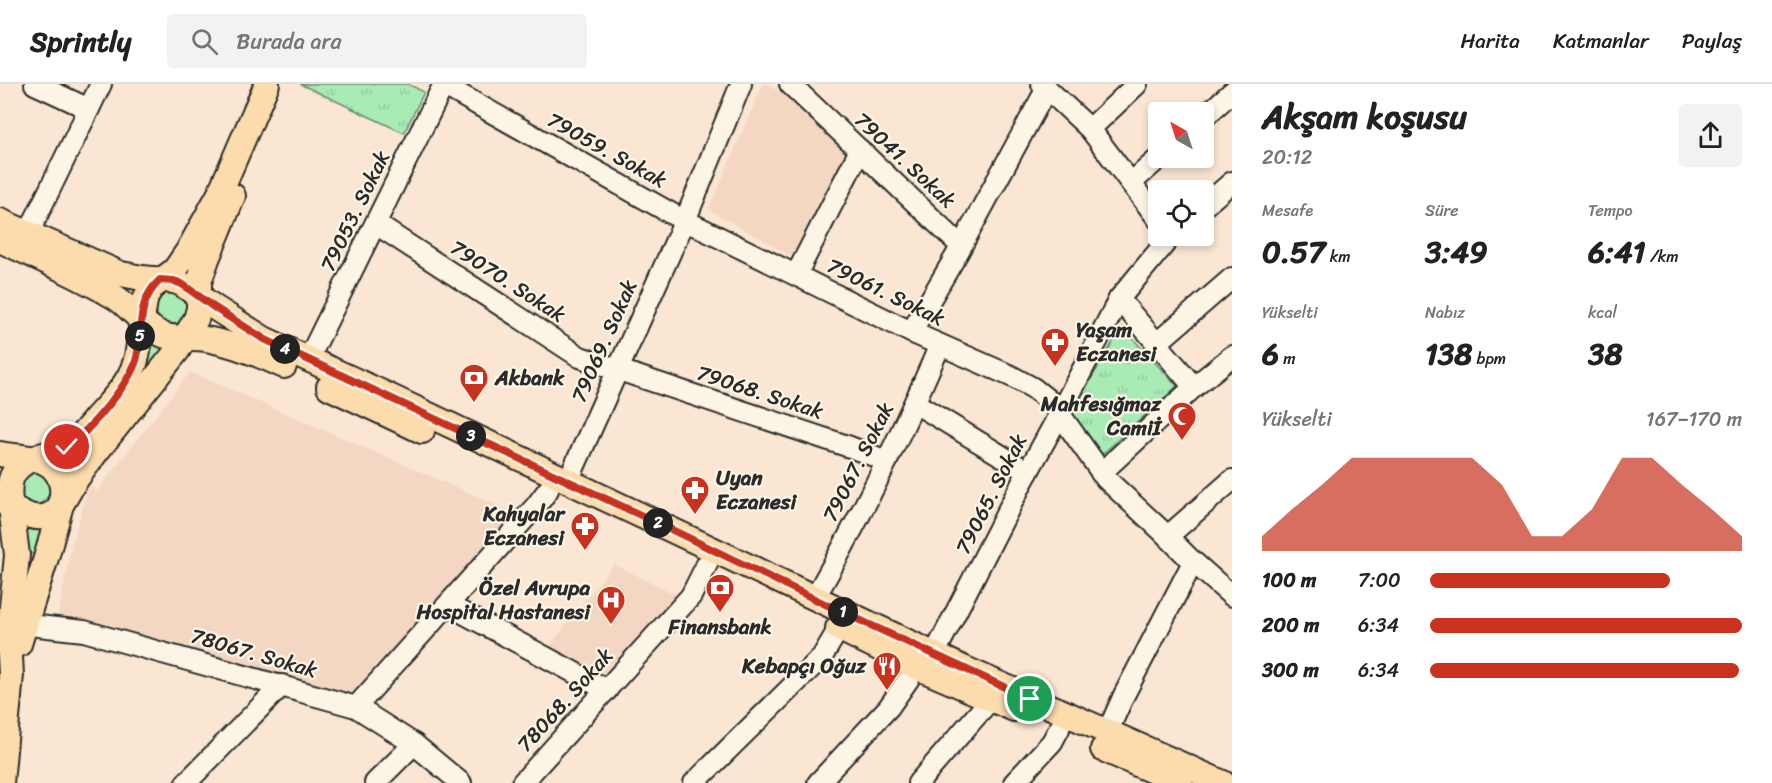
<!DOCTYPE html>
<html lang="tr">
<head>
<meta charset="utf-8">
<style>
  :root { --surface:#fff; --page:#f2f2f2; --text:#222; --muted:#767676; --line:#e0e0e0; --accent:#c8321e }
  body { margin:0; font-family:Sriracha,sans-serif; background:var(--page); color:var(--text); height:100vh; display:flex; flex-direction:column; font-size:22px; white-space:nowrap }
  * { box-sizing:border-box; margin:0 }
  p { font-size:20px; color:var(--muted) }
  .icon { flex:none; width:33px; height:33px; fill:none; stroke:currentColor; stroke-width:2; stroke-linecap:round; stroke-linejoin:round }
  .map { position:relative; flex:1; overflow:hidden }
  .sheet { display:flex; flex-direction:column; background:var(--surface); width:540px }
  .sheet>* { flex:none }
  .needle { width:39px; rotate:321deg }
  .tools { position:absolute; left:1148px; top:18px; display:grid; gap:12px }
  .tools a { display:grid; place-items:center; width:66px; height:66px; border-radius:6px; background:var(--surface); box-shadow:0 3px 9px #0003; font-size:30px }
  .pin { position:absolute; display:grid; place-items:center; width:51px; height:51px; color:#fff; margin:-26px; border:3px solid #fff; border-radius:50%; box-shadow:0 2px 6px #0007 }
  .km { position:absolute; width:30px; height:30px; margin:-15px; border-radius:50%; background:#222; color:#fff; font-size:16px; line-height:30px; text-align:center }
  .round { display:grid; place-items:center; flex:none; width:63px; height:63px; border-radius:6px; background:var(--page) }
  .summary { display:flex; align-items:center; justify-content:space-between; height:102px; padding:0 30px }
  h1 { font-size:33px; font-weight:800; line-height:45px }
  .figures { display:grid; grid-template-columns:repeat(3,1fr); gap:9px; height:102px; padding:6px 30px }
  .figures div { display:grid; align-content:center }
  .figures b { font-size:30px; font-weight:800 }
  .figures small { font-size:16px; font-weight:400 }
  .figures p { font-size:16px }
  .chart { height:168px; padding:12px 30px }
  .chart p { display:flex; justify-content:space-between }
  .chart svg { width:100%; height:108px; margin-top:6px; fill:var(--accent); opacity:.7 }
  ul { padding:0 30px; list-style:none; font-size:20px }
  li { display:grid; grid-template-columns:96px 72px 1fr; align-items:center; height:45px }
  li i { height:15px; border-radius:8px; background:var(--accent) }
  header { display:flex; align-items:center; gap:36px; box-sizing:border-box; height:84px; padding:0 30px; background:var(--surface); border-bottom:2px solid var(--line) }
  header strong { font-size:28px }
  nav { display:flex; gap:33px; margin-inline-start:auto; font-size:21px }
  .search { width:420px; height:54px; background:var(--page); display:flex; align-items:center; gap:15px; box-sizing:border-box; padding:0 21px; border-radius:6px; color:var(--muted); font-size:22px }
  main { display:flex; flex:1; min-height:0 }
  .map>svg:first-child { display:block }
  .built { fill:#f4d7c2 }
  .grass { fill:#a9ebb5; stroke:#6a8b70; stroke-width:1.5 }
  .park { fill:url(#park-tufts); stroke:#6a8b70; stroke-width:1.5 }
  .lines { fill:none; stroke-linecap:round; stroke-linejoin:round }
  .minor-casing { stroke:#2b2b2b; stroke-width:24 }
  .major-casing { stroke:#2b2b2b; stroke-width:28 }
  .minor { stroke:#fcf5e5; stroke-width:20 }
  .major { stroke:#fcdcac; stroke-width:24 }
  .route-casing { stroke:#fff; stroke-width:12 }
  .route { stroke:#c8321e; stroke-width:8 }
  .labels { text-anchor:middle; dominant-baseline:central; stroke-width:4.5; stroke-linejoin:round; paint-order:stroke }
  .street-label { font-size:21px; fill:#2b2b2b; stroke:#fcf5e5 }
  .poi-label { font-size:21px; font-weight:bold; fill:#2b2b2b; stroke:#fcf5e5; text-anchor:end }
</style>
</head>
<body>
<header>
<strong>Sprintly</strong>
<div class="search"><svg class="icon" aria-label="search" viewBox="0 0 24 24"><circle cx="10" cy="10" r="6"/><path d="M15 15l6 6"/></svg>Burada ara</div>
<nav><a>Harita</a><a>Katmanlar</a><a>Paylaş</a></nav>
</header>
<main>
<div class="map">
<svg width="1232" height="699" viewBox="0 0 1232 699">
  <defs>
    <pattern id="park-tufts" width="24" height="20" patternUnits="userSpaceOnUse" patternTransform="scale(1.5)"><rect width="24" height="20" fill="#a9ebb5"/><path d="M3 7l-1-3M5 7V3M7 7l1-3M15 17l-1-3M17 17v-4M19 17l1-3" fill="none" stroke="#92ca9c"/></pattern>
  </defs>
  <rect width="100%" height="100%" fill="#fae6d2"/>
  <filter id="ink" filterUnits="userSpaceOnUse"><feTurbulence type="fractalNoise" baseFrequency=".0167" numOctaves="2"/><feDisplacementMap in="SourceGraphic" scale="12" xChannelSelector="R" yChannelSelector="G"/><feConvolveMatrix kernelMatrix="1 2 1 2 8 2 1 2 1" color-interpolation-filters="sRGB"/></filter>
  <g filter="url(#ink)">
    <g class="built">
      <polygon points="763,0 768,0 855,65 797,175 709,126"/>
      <polygon points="190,288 522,432 355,611 58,532 72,459 89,402 97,407"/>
      <polygon points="614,480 680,513 608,597 544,569"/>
    </g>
    <g class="grass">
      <circle cx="172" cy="224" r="16"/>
      <polygon points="149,256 171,264 154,283 146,276"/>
      <path d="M33 387 42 389 51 401C49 419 35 428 21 414L20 395Z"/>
      <polygon points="22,440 42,446 37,470 24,469"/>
    </g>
    <g class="park">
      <polygon points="300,0 408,0 424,8 404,49"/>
      <polygon points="1122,243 1177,302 1098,374 1066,337"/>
    </g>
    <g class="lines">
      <g class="minor-casing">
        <g id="minor">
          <polyline points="35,0 89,25"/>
          <polyline points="790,0 961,162"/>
          <polyline points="1042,0 1090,45 1158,135"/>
          <polyline points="443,1 674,131 911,248 1011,292 1033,304 1052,319 1106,395 1162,447 1189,474 1232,512"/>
          <polyline points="1203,34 1232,8"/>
          <polyline points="1090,45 1137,0"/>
          <polyline points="1131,99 1159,74"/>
          <polyline points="1203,123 1232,98"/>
          <polyline points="376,140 580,273 850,363 887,377"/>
          <polyline points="28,150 101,0"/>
          <polyline points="796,191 860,66"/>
          <polyline points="1119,215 1194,303"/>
          <polyline points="911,248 913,245 957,170 1047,4"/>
          <polyline points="1157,259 1232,194"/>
          <polyline points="308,276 444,0"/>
          <polyline points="915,319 1028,388"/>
          <polyline points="1101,389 1194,303 1232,272"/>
          <polyline points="568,397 689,127 741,0"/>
          <polyline points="1168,452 1232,396"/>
          <path d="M814 515C861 433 903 347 940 261"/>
          <polyline points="448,521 607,606"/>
          <polyline points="11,539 84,547 356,623 414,660 461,699"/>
          <polyline points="934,571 1023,397 1059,331 1119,215 1171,152"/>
          <polyline points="356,623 536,422 548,406"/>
          <polyline points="1107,649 1124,611 1193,478"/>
          <polyline points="186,699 282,601"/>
          <polyline points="375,699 414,660"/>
          <polyline points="522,699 691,512 707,480"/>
          <polyline points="694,699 822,573 839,544"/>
          <polyline points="818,699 889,623 917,583"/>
          <polyline points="918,699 991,615"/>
          <polyline points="1014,699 1052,658 1059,645"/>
        </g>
      </g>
      <g class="major-casing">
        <g id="major">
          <polyline points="0,137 121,190 142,194 174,197 182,200 215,224 264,255 376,306 963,584 1223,699"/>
          <path d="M0 156C39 174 78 191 115 213 131 223 143 242 161 250 175 257 191 252 206 255 233 260 259 270 284 282"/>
          <polyline points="329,303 422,347"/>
          <path d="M0 370C14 373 33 372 46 379 72 392 67 442 30 432 20 429 11 422 2 417"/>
          <polyline points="838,544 917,583 1014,625"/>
          <polyline points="19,560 46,474 61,421 75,397 97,367 177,267 196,235 199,225 199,198 207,175 233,112"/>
          <polyline points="1103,665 1180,699"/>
          <path d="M1 699 11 591 9 554 17 471 11 423C9 415 9 408 10 400 14 370 55 373 75 357 84 350 90 341 97 333 113 315 132 297 137 272 141 253 141 233 146 213L151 204 175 186 188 167 219 111 267 0"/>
        </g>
      </g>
      <use href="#minor" class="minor"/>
      <use href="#major" class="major"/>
    </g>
  </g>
  <g class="lines" filter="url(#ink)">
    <g class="route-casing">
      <path id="route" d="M67 363C89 347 131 299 137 273 143 244 136 218 160 196L174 197 182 200 215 224 264 255 666 443 825 520 1030 615"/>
    </g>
    <use href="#route" class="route"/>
  </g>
  <defs>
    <g id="pharmacy-pin" transform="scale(1.5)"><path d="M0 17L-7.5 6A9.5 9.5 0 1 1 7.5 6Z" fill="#c8321e" stroke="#fcf5e5"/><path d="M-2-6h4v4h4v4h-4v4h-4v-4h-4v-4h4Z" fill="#fff"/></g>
    <g id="bank-pin" transform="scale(1.5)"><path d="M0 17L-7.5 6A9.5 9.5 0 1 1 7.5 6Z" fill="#c8321e" stroke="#fcf5e5"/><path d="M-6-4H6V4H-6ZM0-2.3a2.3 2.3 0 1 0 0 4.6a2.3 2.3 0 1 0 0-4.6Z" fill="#fff"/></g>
    <g id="mosque-pin" transform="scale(1.5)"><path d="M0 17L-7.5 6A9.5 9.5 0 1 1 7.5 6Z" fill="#c8321e" stroke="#fcf5e5"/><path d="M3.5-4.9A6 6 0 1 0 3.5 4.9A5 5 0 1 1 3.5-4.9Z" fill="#fff"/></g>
    <g id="hospital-pin" transform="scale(1.5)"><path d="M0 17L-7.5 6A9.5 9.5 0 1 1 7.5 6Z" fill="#c8321e" stroke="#fcf5e5"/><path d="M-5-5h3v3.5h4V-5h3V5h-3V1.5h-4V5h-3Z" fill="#fff"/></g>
    <g id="restaurant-pin" transform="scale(1.5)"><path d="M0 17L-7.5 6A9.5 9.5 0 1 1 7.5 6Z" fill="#c8321e" stroke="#fcf5e5"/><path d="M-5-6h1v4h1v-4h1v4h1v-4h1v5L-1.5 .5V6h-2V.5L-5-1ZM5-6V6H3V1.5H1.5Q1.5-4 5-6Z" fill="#fff"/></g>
  </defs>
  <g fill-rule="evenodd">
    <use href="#pharmacy-pin" x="1055" y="258"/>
    <use href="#bank-pin" x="474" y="294"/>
    <use href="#mosque-pin" x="1182" y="332"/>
    <use href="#pharmacy-pin" x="695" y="406"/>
    <use href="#pharmacy-pin" x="585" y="442"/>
    <use href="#bank-pin" x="720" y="504"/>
    <use href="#hospital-pin" x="611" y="516"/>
    <use href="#restaurant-pin" x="887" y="582"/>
  </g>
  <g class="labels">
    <g class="street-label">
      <text transform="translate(607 66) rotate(29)">79059. Sokak</text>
      <text transform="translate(905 76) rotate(43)">79041. Sokak</text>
      <text transform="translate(355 127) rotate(-64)">79053. Sokak</text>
      <text transform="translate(508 197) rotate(33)">79070. Sokak</text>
      <text transform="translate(886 208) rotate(26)">79061. Sokak</text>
      <text transform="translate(604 257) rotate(-66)">79069. Sokak</text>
      <text transform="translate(760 308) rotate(18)">79068. Sokak</text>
      <text transform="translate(858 378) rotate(-63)">79067. Sokak</text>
      <text transform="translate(991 410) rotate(-63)">79065. Sokak</text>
      <text transform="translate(254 569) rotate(16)">78067. Sokak</text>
      <text transform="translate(565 616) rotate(-48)">78068. Sokak</text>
    </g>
    <g class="poi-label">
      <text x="1076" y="246" text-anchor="start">Yaşam<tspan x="1076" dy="24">Eczanesi</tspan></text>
      <text x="495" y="294" text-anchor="start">Akbank</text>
      <text x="1161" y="320">Mahfesığmaz<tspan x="1161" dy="24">Camiİ</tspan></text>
      <text x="716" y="394" text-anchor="start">Uyan<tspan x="716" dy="24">Eczanesi</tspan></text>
      <text x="564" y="430">Kahyalar<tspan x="564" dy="24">Eczanesi</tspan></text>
      <text x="590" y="504">Özel Avrupa<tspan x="590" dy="24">Hospital Hastanesi</tspan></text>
      <text x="720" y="543" text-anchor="middle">Finansbank</text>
      <text x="866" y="582">Kebapçı Oğuz</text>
    </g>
  </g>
</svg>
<div class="tools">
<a><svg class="needle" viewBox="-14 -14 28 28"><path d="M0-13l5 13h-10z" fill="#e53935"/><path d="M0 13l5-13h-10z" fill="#767676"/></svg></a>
<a><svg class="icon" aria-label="locate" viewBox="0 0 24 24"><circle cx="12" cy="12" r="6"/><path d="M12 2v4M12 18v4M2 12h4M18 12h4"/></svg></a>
</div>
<div class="pin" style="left:1030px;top:615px;background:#1e9e55"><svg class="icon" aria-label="arrive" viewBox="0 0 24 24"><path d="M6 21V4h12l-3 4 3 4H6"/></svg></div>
<div class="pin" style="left:67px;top:363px;background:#d93025"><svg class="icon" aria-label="check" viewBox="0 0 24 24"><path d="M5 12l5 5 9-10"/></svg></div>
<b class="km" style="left:843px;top:528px">1</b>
<b class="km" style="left:658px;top:439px">2</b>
<b class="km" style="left:471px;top:352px">3</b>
<b class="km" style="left:285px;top:265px">4</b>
<b class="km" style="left:140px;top:252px">5</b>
</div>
<section class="sheet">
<div class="summary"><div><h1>Akşam koşusu</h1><p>20:12</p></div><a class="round"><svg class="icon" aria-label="share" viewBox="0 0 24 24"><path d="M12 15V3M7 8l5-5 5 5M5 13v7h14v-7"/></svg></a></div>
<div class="figures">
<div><p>Mesafe</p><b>0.57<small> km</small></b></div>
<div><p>Süre</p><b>3:49</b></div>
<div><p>Tempo</p><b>6:41<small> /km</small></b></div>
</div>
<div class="figures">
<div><p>Yükselti</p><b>6<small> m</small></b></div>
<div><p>Nabız</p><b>138<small> bpm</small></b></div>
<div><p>kcal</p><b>38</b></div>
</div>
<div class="chart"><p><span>Yükselti</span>167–170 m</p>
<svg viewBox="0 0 160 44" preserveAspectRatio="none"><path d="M0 44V38L10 27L20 17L30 6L40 6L50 6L60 6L70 6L80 17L90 38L100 38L110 27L120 6L130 6L140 17L150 27L160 38V44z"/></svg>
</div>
<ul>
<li><b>100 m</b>7:00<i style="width:77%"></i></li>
<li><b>200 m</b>6:34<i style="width:100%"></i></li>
<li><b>300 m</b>6:34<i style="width:99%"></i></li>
</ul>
</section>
</main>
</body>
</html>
